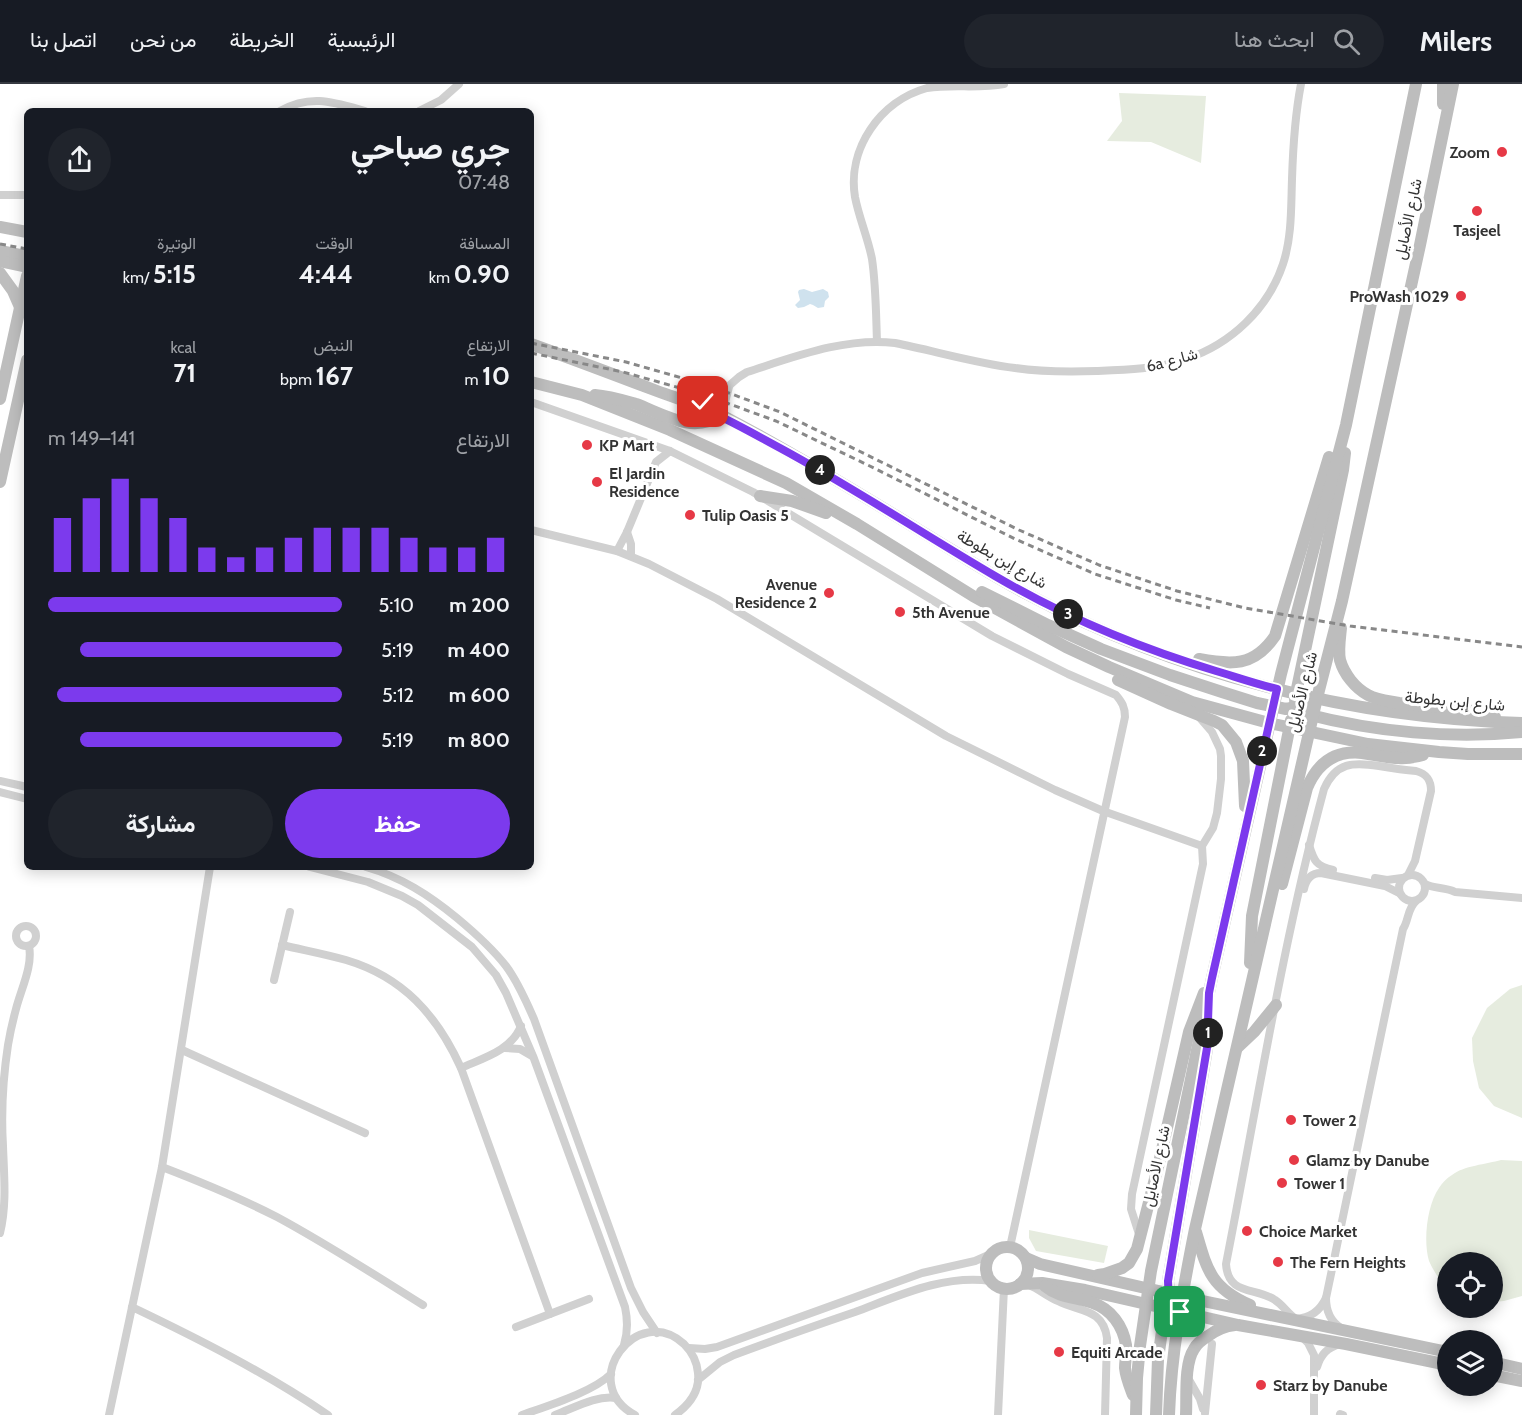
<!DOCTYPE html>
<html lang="ar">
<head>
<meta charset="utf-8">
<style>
  :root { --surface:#171b24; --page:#20242c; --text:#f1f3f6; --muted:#9ea1a6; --line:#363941; --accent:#7c3aed }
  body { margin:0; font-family:Cabin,Vazirmatn,sans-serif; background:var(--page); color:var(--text); direction:rtl; height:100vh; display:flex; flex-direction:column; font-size:22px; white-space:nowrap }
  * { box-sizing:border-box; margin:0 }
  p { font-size:20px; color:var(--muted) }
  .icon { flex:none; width:33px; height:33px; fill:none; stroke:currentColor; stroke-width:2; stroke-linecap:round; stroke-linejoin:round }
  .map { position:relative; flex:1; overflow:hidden; direction:ltr }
  .details { position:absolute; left:24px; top:24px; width:510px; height:762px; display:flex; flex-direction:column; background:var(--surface); border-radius:9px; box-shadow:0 3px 15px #0003; direction:rtl }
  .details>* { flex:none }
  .fabs { position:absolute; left:1437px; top:1168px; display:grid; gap:12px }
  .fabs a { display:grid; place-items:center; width:66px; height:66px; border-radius:50%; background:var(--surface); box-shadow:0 3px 15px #0003; font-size:30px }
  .pin { position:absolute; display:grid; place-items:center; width:51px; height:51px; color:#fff; margin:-26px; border-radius:12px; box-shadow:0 3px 9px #0006 }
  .km { position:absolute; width:30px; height:30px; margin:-15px; border-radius:50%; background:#222; color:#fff; font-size:16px; line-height:30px; text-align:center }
  .round { display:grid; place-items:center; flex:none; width:63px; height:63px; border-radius:32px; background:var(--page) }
  .head { display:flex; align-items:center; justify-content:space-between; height:102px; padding:0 24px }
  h1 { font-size:33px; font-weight:700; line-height:45px }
  .stats { display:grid; grid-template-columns:repeat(3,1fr); gap:9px; height:102px; padding:6px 24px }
  .stats div { display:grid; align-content:center }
  .stats b { font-size:26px; font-weight:700 }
  .stats small { font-size:16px; font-weight:400 }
  .stats p { font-size:16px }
  .chart { height:168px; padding:12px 24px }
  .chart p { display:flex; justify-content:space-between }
  .chart svg { width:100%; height:108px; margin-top:6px; stroke:var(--accent); stroke-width:6 }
  .cta { display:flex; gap:12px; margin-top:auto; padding:12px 24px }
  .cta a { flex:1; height:69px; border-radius:36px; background:var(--accent); color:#fff; font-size:24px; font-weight:700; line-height:69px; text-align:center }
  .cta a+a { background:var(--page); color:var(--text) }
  ul { padding:0 24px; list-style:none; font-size:20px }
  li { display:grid; grid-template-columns:96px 72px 1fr; align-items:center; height:45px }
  li i { height:15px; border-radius:8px; background:var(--accent) }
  header { display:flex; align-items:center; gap:36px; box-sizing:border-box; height:84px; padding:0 30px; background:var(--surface); border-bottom:2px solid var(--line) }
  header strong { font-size:28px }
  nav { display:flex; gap:33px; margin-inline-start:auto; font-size:21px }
  .search { width:420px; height:54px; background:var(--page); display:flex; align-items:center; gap:15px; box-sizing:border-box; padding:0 21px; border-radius:33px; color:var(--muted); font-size:22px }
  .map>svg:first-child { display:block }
  .green { fill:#e6ecdf }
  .water { fill:#cfe2ee }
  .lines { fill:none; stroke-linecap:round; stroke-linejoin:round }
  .street { stroke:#d0d0d0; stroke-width:8 }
  .secondary { stroke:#bdbdbd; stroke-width:12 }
  .rail { stroke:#888; stroke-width:3; stroke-dasharray:6 4.5; stroke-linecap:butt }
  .route-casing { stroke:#fff; stroke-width:12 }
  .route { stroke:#7c3aed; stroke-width:8 }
  .poi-dot { fill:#e63946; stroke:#fff; stroke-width:2 }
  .labels { text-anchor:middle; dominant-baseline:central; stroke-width:6; stroke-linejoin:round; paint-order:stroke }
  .poi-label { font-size:16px; font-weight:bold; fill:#333; stroke:#fff; text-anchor:start }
  .street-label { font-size:16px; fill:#333; stroke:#fff }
</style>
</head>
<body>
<header>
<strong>Milers</strong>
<div class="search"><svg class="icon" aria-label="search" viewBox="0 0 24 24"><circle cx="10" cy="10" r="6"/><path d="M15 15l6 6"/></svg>ابحث هنا</div>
<nav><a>الرئيسية</a><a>الخريطة</a><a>من نحن</a><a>اتصل بنا</a></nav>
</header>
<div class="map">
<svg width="1522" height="1331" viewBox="0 0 1522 1331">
  <rect width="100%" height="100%" fill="#fff"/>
  <g class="green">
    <polygon points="1119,9 1206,12 1201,79 1151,58 1107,57 1122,37"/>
    <polygon points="1522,901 1522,1034 1494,1022 1479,1004 1473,977 1472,954 1487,924 1510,905"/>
    <path d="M1501 1076 1522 1077V1212L1504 1217 1493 1218 1492 1179H1448L1447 1204C1440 1197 1433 1186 1429 1177 1423 1157 1427 1121 1439 1104 1442 1099 1447 1094 1452 1091 1463 1082 1487 1080 1501 1076Z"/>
    <polygon points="1029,1146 1108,1162 1104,1179 1036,1167 1029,1154"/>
  </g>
  <polygon class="water" points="804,205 812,208 823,205 828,208 829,213 825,217 824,223 818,224 813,221 810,220 804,223 798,224 795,221 800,216 798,208 799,206"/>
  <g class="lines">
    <g class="street">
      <path d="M280 27C311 10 333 18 365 27"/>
      <polyline points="419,27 441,16 459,0"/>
      <polyline points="0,111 27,111"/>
      <path d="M877 258C876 231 876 202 872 175 868 154 859 134 855 113 847 65 880 17 927 4 953 0 979 5 1004 0"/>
      <path d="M531 318 670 367 753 408 992 552 1068 590 1116 611C1122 618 1125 623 1125 633L1010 1163"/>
      <path d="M696 321 723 307 739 293 747 288C794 273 845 253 895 259 935 267 975 279 1015 284 1042 288 1069 288 1097 287 1126 286 1158 285 1186 275 1231 260 1268 225 1283 180 1292 153 1291 123 1292 95 1293 63 1295 31 1301 0"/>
      <polyline points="719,331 724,322 729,303"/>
      <polyline points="531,446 617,467 649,480 717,515 946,652 1055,706 1103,727 1202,762"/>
      <polyline points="627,448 631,460 631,472"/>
      <polyline points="617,467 627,448 656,378 670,367"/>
      <polyline points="0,697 27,703"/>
      <polyline points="0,708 27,715"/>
      <path d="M1309 761C1314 777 1316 782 1333 786"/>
      <path d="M310 783 368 798 402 812 418 821 472 863 496 891 506 909 533 972 625 1223C628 1237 628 1248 624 1261"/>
      <path d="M366 783C401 793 429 811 457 834 475 849 492 864 506 882 518 898 526 917 534 935L631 1204 643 1228 657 1249"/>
      <circle cx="1412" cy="804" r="13"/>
      <path d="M1408 791 1415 777 1431 707C1431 696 1427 690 1416 687 1404 686 1391 684 1379 682 1353 678 1336 678 1324 705 1282 861 1257 1022 1226 1180 1228 1212 1256 1203 1275 1216 1283 1221 1288 1230 1296 1235 1311 1234 1320 1227 1326 1214L1403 845C1409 836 1407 825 1416 817"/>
      <polyline points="1375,794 1387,796 1402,794"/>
      <path d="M1425 800C1434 805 1446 803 1455 808L1522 814"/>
      <path d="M1304 805C1306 795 1311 789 1321 789L1385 802 1399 809"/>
      <circle cx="26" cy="852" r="10"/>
      <path d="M282 861C303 866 325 870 346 876 403 893 437 931 461 984L550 1230"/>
      <polyline points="274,896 290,828"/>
      <polyline points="505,964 520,965 532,972"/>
      <polyline points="182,966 365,1049"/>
      <path d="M461 984C483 974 511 967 521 942"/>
      <path d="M162 1083C201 1098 240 1114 277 1133 327 1160 375 1191 423 1221"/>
      <path d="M0 1149C7 1120 4 1092 3 1062 1 1029 3 994 8 961 10 949 13 936 16 925 21 905 33 882 29 862"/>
      <polyline points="1139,1150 1131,1125 1132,1110 1203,780 1202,762 1213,744 1217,729 1221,695 1221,672 1220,665 1212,648 1199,633"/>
      <path d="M1029 1201C1039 1205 1048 1213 1058 1217 1079 1228 1103 1224 1107 1254L1105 1331"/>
      <path d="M1326 1214C1326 1227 1330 1237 1341 1244"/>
      <path d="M132 1223C199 1255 266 1289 328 1331"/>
      <polyline points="516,1243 589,1215"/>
      <polyline points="1301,1252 1308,1259 1314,1271 1314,1331"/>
      <polyline points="689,1264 705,1265 717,1263 922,1189 975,1177 993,1169"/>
      <path d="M1317 1283C1321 1270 1327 1264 1340 1260"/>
      <polyline points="1188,1294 1200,1315 1203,1325"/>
      <path d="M698 1296 720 1278 734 1271C774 1256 814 1242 855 1228 898 1212 944 1190 991 1197"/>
      <polyline points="1205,1329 1212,1260"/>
      <polyline points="1340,1330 1343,1331"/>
      <polyline points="109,1331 162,1083 210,783"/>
      <path d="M522 1331C547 1322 593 1308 611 1290"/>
      <path d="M555 1331C574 1324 596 1311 616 1314"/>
      <path d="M635 1331C576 1299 637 1217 684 1260 692 1268 697 1277 698 1289 700 1307 689 1321 675 1331"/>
      <polyline points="998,1331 1004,1204"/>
    </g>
    <g class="secondary">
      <polyline points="1443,0 1443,20"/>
      <polyline points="0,143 27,148"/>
      <polyline points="0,167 20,171 27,171"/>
      <polyline points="0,177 27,183"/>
      <polyline points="0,189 13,207 20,223"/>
      <path d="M531 260C573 275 615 291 657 307 679 315 702 322 723 332 790 367 854 406 919 446 954 467 989 490 1025 509 1177 590 1350 634 1522 639"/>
      <polyline points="531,298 582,311 670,346 786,399 857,440 973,512 1066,563 1109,583 1192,618 1269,639 1368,660 1439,668 1468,670 1522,670"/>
      <path d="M595 311C609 312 622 316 636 320 661 329 694 351 719 331"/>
      <polyline points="0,315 27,192"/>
      <polyline points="0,398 27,276"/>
      <polyline points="760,412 792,417 826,429"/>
      <polyline points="982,508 1048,541 1101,565 1170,591 1222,608 1257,619 1286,625 1301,622 1317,614"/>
      <path d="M1341 544C1340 554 1338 566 1340 576 1344 590 1355 604 1368 611 1377 616 1389 617 1399 619 1431 624 1464 622 1495 633"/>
      <path d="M1199 575C1231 581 1254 583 1275 552L1329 373"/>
      <polyline points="1118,596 1171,620 1214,637 1222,641 1236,658 1243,677 1245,722"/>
      <path d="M1306 630C1375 648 1451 655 1522 648"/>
      <path d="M1309 648C1300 638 1295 627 1295 614L1343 386 1345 369"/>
      <path d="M1282 800 1307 704C1317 680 1334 666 1362 669 1374 671 1387 674 1399 674 1407 675 1415 673 1423 671"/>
      <polyline points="1250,879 1252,832 1291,636"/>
      <polyline points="1237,964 1254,948 1276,921"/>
      <path d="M1196 1148C1207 1186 1211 1204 1250 1221"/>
      <circle cx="1007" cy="1184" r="21"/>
      <polyline points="1026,1174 1040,1180 1198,1216 1448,1268"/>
      <polyline points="1098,1191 1105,1190 1122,1184 1129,1179 1137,1165 1158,1083 1189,948 1204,909"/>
      <polyline points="1020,1200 1042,1199 1085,1206 1238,1241 1346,1260 1448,1281"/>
      <path d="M1045 1202C1061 1215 1075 1212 1093 1219 1111 1225 1123 1242 1126 1261 1127 1269 1125 1277 1125 1284 1126 1294 1130 1303 1133 1311"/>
      <polyline points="1171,1216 1169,1208 1168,1197 1207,965 1209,943"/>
      <polyline points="1492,1278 1522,1285"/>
      <polyline points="1492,1291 1522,1297"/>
      <polyline points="1136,1331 1137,1294 1140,1262 1151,1187 1212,894 1281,590 1346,341 1416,0"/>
      <polyline points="1156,1331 1158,1275 1164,1233 1161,1219"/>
      <path d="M1169 1331C1171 1270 1183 1205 1195 1145L1317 614 1342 517 1420 161 1453 0"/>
      <path d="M1186 1331C1187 1312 1184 1280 1194 1265 1197 1259 1203 1255 1208 1252 1216 1246 1225 1242 1235 1241"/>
    </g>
    <g class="rail">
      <polyline points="0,160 27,165"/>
      <polyline points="531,259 626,278 710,302 780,328 1019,446 1099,481 1177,507 1245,524 1350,542 1522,563"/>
      <polyline points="531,269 623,288 705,311 776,337 874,384 1015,455 1095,490 1176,516 1210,524"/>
    </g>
  </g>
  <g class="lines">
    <g class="route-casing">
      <path id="route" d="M703 318 695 321C725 333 752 349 780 364 854 404 923 450 995 492 1065 533 1139 564 1216 587 1236 593 1256 600 1277 605L1212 894 1209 909 1207 964 1168 1197C1168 1209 1171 1218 1181 1226L1180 1228"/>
    </g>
    <use href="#route" class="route"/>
  </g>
  <g class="poi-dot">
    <circle cx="1502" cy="68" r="6"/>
    <circle cx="1477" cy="127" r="6"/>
    <circle cx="1461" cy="212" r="6"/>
    <circle cx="587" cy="361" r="6"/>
    <circle cx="597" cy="398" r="6"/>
    <circle cx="690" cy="431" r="6"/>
    <circle cx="829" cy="509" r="6"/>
    <circle cx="900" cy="528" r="6"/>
    <circle cx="1291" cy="1036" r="6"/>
    <circle cx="1294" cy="1076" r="6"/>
    <circle cx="1282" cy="1099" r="6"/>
    <circle cx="1247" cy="1147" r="6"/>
    <circle cx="1278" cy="1178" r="6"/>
    <circle cx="1059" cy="1268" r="6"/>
    <circle cx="1261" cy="1301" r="6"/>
  </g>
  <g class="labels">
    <g class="poi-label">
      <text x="1490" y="68" text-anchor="end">Zoom</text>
      <text x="1477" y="146" text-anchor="middle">Tasjeel</text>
      <text x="1449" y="212" text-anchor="end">ProWash 1029</text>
      <text x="599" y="361">KP Mart</text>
      <text x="609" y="389">El Jardin<tspan x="609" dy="18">Residence</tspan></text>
      <text x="702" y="431">Tulip Oasis 5</text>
      <text x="817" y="500" text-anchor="end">Avenue<tspan x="817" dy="18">Residence 2</tspan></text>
      <text x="912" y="528">5th Avenue</text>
      <text x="1303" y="1036">Tower 2</text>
      <text x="1306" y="1076">Glamz by Danube</text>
      <text x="1294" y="1099">Tower 1</text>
      <text x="1259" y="1147">Choice Market</text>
      <text x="1290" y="1178">The Fern Heights</text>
      <text x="1071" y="1268">Equiti Arcade</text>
      <text x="1273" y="1301">Starz by Danube</text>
    </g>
    <g class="street-label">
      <text transform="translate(1408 135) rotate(-78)">شارع الأصايل</text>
      <text transform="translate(1172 276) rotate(-15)">6a شارع</text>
      <text transform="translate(1002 475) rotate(30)">شارع إبن بطوطة</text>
      <text transform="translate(1302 608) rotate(-76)">شارع الأصايل</text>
      <text transform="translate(1455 617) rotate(5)">شارع إبن بطوطة</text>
      <text transform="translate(1156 1082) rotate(-78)">شارع الأصايل</text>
    </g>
  </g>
</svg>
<div class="fabs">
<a><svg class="icon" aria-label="locate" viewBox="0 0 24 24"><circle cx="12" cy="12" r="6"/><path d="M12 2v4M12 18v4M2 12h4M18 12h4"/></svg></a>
<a><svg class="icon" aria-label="layers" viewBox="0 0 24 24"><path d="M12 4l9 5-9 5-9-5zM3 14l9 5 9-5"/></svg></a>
</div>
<div class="pin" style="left:1180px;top:1228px;background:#1e9e55"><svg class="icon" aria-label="arrive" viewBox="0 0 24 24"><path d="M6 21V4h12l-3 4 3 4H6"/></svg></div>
<div class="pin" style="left:703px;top:318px;background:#d93025"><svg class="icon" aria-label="check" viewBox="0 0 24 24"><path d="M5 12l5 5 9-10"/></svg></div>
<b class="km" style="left:1208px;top:949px">1</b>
<b class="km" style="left:1262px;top:667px">2</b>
<b class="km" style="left:1068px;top:530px">3</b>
<b class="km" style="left:820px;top:386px">4</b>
<section class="details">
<div class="head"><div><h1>جري صباحي</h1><p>07:48</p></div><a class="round"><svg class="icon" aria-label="share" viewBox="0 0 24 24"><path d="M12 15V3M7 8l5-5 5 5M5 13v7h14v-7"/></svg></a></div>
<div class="stats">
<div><p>المسافة</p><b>0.90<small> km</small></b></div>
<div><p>الوقت</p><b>4:44</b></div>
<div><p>الوتيرة</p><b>5:15<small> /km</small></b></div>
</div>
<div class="stats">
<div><p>الارتفاع</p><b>10<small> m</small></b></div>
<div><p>النبض</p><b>167<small> bpm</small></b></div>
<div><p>kcal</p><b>71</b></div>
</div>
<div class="chart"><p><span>الارتفاع</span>141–149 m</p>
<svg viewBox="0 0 160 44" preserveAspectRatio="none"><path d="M5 44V22M15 44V14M25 44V6M35 44V14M45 44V22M55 44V34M65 44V38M75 44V34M85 44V30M95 44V26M105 44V26M115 44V26M125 44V30M135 44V34M145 44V34M155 44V30"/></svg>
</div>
<ul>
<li><b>200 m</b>5:10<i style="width:100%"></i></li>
<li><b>400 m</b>5:19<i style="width:89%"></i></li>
<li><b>600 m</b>5:12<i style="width:97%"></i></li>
<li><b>800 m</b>5:19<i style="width:89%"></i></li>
</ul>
<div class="cta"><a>حفظ</a><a>مشاركة</a></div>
</section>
</div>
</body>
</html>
